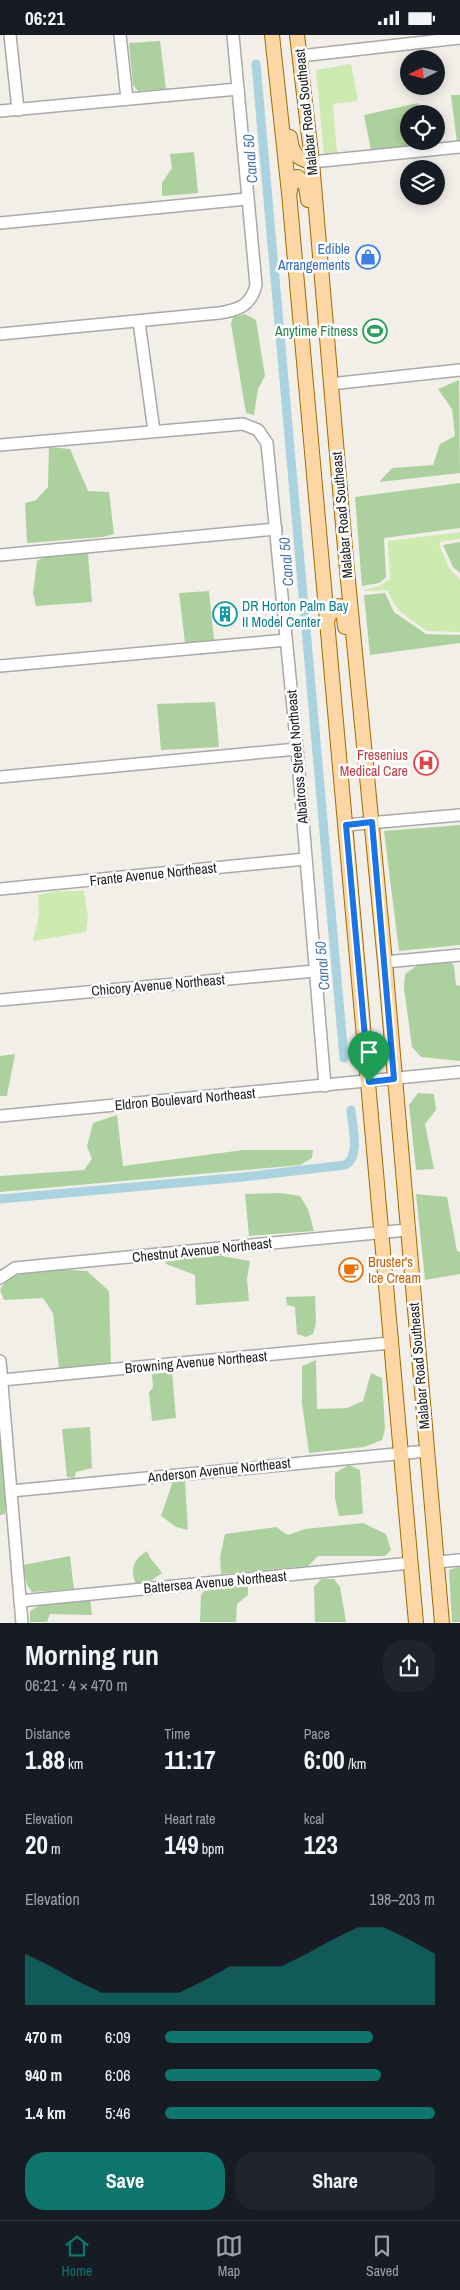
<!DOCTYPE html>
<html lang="en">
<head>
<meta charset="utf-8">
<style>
  :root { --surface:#171b24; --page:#20242c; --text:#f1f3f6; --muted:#9ea1a6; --line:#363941; --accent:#0f766e }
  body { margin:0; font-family:"Archivo Narrow",sans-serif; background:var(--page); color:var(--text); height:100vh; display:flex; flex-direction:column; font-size:19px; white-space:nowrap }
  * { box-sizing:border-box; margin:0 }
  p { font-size:16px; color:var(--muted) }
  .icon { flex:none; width:28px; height:28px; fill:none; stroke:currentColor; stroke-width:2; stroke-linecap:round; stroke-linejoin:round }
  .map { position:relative; height:1588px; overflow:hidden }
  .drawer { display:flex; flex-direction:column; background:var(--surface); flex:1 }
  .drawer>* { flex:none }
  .needle { width:32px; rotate:264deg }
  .controls { position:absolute; left:400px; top:15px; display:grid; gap:10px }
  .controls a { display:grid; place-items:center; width:45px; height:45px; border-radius:50%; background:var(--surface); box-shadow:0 2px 12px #0003; font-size:25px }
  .pin { position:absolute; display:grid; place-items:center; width:42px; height:42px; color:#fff; margin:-51px -21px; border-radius:50% 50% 50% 0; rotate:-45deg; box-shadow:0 0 5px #0007 }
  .pin .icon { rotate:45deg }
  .round { display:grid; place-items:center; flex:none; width:52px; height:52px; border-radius:20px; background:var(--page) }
  .head { display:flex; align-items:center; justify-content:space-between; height:85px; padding:0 25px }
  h1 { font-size:28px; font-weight:700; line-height:38px }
  .metrics { display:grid; grid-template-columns:repeat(3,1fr); gap:8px; height:85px; padding:5px 25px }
  .metrics div { display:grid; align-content:center }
  .metrics b { font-size:25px; font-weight:700 }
  .metrics small { font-size:14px; font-weight:400 }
  .metrics p { font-size:14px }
  .chart { height:140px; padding:10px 25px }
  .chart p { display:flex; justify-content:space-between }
  .chart svg { width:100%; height:90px; margin-top:5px; fill:var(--accent); opacity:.7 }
  .button { display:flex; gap:10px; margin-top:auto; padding:10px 25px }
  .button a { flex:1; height:58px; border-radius:20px; background:var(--accent); color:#fff; font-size:20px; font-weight:700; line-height:58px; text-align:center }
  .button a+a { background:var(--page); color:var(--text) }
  ul { padding:0 25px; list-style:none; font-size:16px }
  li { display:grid; grid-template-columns:80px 60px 1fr; align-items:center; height:38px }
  li i { height:12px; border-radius:6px; background:var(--accent) }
  .status { display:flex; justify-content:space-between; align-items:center; height:35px; padding:0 25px; background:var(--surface); direction:ltr }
  .status svg { height:14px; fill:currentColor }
  .tab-bar { display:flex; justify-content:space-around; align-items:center; height:70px; border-top:1px solid var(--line); background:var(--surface); font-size:14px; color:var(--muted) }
  .tab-bar a { display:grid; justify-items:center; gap:2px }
  .tab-bar .on { color:var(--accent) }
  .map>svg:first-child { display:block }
  .grass { fill:#cdebb0 }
  .forest { fill:#add19e }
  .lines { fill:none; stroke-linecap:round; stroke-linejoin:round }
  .canal { stroke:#aad3df; stroke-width:9 }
  .minor-casing { stroke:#a9a9a9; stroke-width:14 }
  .major-casing { stroke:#a06b00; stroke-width:16 }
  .minor { stroke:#fff; stroke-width:11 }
  .major { stroke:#fcd6a4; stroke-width:14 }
  .route-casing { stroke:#fff; stroke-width:10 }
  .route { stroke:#1a73e8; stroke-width:6 }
  .labels { text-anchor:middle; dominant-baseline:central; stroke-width:5; stroke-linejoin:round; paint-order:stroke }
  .street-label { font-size:14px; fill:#222; stroke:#fff }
  .shop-label { font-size:14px; fill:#366cbe; stroke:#fff; text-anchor:end }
  .leisure-label { font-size:14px; fill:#27864d; stroke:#fff; text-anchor:end }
  .culture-label { font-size:14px; fill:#0d838f; stroke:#fff; text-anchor:start }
  .health-label { font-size:14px; fill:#be3a42; stroke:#fff; text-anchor:end }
  .food-label { font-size:14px; fill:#c56008; stroke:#fff; text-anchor:start }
  .water-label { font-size:15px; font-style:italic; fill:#4a7aab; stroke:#fff }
</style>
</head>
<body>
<div class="status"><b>06:21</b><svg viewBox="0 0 49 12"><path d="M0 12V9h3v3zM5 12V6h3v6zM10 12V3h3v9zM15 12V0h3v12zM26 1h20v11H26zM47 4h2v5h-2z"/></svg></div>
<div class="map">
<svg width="460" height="1588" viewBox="0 0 460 1588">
  <rect width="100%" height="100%" fill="#f2efe9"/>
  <g class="grass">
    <polygon points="351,29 358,66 333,69 337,118 324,121 316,35"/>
    <polygon points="460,497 460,504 442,506 439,509 449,533 460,544 460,597 427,596 398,575 387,555 364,556 364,555 380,551 390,544 388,506"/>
    <polygon points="57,856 84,856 88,882 86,897 33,906 39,880 38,860"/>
  </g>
  <g class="forest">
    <polygon points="160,6 166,54 138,56 133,50 129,8"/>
    <polygon points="451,60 460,60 460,107 457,108"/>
    <polygon points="418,68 420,79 409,79 409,106 424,106 424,110 371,115 364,80"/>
    <polygon points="194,117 198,158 162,161 162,148 172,133 170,119"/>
    <polygon points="245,279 256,285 265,341 258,354 254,380 246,378 231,289 233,282"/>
    <polygon points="459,345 460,438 379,447 392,433 433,430 440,409 455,401 452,374 438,354"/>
    <polygon points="49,412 70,414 88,456 109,457 114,499 103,502 27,508 25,468 36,465 48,452"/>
    <polygon points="460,448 460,493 384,503 386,542 379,548 362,551 355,462"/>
    <polygon points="460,507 460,538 453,532 443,510"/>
    <polygon points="50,518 88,518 92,567 36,571 33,558 37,526"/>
    <polygon points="209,556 214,605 185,608 179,558"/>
    <polygon points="385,558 394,577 426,599 460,600 460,608 370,620 364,560"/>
    <polygon points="215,667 219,712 161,715 157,669"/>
    <polygon points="460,790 460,910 399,916 384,796"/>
    <polygon points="422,927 452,928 454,931 456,950 460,951 460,1026 421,1022 412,1012 404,953 405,939"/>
    <polygon points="15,1019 7,1061 0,1061 0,1021"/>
    <polygon points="418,1058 434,1059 436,1075 425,1089 434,1134 416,1135 409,1070"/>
    <polygon points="117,1080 123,1131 243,1115 313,1115 312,1123 300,1130 0,1157 0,1141 84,1135 92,1124 87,1111 93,1088"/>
    <polygon points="280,1158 300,1161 308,1174 314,1196 249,1201 245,1159"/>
    <polygon points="416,1159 447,1162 457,1216 460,1217 460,1239 425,1245"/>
    <polygon points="216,1220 250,1226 247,1244 249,1266 196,1270 195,1240 166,1229 164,1222"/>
    <path d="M53 1234 87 1236 109 1256 111 1328 59 1334 53 1278 43 1263 4 1265 0 1255C10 1236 34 1236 53 1234Z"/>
    <polygon points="315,1261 316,1288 313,1299 306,1302 297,1299 295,1272 287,1270 286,1262"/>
    <polygon points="316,1325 317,1374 347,1373 363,1366 371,1338 382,1343 385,1394 382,1405 364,1412 309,1418 302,1369 302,1331"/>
    <polygon points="172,1337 176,1383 152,1386 149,1357 153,1353 152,1339"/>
    <polygon points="90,1392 92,1433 76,1437 74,1443 67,1442 62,1394"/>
    <polygon points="0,1397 6,1466 5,1479 0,1480"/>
    <polygon points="349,1430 360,1435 363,1479 339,1481 335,1464 335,1438"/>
    <polygon points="173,1446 185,1447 188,1495 176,1492 161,1481"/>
    <polygon points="363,1488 386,1499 391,1515 385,1521 318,1521 308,1531 221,1539 220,1522 225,1499 276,1492 288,1500 305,1494"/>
    <path d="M147 1516C151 1527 157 1529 162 1538L148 1548 136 1549C130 1534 133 1525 147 1516Z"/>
    <polygon points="70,1521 74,1554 32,1557 27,1550 23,1530"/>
    <polygon points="460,1531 460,1587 452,1587 449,1535"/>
    <polygon points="321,1544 334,1544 340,1552 346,1587 315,1587 314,1552"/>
    <polygon points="248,1551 248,1560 237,1569 236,1587 200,1587 201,1560 204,1556"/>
    <polygon points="90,1564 92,1580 50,1579 47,1587 30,1587 30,1576 45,1567"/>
  </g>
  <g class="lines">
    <g class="canal">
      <polyline points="256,29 344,1023"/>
      <path d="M0 1164 243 1142 345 1130C361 1122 352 1090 351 1075"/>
    </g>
    <g class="minor-casing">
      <g id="minor">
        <polyline points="10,0 18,75"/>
        <polyline points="120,0 127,64"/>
        <polyline points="300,21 460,3"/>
        <polyline points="0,76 238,54"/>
        <polyline points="312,127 460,112"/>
        <polyline points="0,188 247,164"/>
        <polyline points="139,287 154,396"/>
        <path d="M0 299 219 278C238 275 251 271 256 250L233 0"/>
        <polyline points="330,349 460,335"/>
        <polyline points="0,410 243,389 258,395 267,408 297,714 325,1051"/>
        <polyline points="0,520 276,494"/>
        <polyline points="0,631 286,605"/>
        <polyline points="0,742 297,714"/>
        <polyline points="346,790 460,780"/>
        <polyline points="0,854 305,824"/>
        <polyline points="385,927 460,920"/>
        <polyline points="0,965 315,936"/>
        <polyline points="0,1081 460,1037"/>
        <polyline points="0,1243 15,1233 407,1195"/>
        <polyline points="0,1326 22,1588"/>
        <polyline points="2,1345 390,1308"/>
        <polyline points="11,1456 427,1416"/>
        <polyline points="436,1527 460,1525"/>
        <polyline points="20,1566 411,1528"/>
      </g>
    </g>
    <g class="major-casing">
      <g id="major">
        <polyline points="272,0 289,158 416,1588"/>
        <polyline points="297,0 312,127 346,525 385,927 442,1588"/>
        <path d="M290 102C292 118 296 124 312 127"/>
        <polyline points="290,156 292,143 298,142 306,151 308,165"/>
        <polyline points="327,585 333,573 339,571 344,582 345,592"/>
      </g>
    </g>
    <use href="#minor" class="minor"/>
    <use href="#major" class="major"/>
  </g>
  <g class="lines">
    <g class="route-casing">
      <polygon id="route" points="372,787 394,1044 369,1047 346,790"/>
    </g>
    <use href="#route" class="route"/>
  </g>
  <defs>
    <g id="shop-ring" transform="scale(1.25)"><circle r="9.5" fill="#fff" stroke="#3f7fe0" stroke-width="1.5"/><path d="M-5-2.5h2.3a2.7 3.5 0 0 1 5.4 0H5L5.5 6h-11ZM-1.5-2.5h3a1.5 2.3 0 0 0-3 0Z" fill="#3f7fe0"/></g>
    <g id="stadium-ring" transform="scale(1.25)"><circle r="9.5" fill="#fff" stroke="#2e9e5b" stroke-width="1.5"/><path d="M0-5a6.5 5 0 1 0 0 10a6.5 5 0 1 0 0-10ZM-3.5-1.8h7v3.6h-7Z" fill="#2e9e5b"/></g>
    <g id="building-ring" transform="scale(1.25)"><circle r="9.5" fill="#fff" stroke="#0f9aa8" stroke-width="1.5"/><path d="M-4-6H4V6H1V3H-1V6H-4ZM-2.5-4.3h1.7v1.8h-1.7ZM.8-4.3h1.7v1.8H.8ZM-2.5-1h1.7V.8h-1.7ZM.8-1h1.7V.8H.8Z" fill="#0f9aa8"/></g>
    <g id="hospital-ring" transform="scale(1.25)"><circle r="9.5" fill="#fff" stroke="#e0444e" stroke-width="1.5"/><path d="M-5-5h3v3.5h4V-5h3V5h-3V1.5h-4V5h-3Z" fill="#e0444e"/></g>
    <g id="cafe-ring" transform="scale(1.25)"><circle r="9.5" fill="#fff" stroke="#e8710a" stroke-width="1.5"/><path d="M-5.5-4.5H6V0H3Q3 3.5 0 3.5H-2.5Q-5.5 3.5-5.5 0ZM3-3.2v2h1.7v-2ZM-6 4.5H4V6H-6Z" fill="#e8710a"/></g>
  </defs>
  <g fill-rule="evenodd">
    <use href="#shop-ring" x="368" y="222"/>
    <use href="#stadium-ring" x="375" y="296"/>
    <use href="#building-ring" x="225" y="579"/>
    <use href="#hospital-ring" x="426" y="728"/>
    <use href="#cafe-ring" x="351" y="1235"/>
  </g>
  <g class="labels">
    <g class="street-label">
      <text transform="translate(306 77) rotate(-96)">Malabar Road Southeast</text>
      <text transform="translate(342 480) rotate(-95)">Malabar Road Southeast</text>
      <text transform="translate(297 722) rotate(-95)">Albatross Street Northeast</text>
      <text transform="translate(153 839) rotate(-6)">Frante Avenue Northeast</text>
      <text transform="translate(158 950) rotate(-5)">Chicory Avenue Northeast</text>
      <text transform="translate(185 1064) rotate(-5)">Eldron Boulevard Northeast</text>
      <text transform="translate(202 1215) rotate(-6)">Chestnut Avenue Northeast</text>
      <text transform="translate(196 1327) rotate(-5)">Browning Avenue Northeast</text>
      <text transform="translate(419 1331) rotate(-95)">Malabar Road Southeast</text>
      <text transform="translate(219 1435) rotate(-6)">Anderson Avenue Northeast</text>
      <text transform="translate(215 1547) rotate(-5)">Battersea Avenue Northeast</text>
    </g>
    <g class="shop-label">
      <text x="350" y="214">Edible<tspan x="350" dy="16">Arrangements</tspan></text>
    </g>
    <g class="leisure-label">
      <text x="358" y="296">Anytime Fitness</text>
    </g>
    <g class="culture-label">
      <text x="242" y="571">DR Horton Palm Bay<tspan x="242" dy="16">II Model Center</tspan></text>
    </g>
    <g class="health-label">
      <text x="408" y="720">Fresenius<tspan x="408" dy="16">Medical Care</tspan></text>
    </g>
    <g class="food-label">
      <text x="368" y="1227">Bruster's<tspan x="368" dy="16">Ice Cream</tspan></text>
    </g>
    <g class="water-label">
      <text transform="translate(250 124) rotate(-95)">Canal 50</text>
      <text transform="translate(286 527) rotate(-95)">Canal 50</text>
      <text transform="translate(322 931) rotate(-95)">Canal 50</text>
    </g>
  </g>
</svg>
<div class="controls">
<a><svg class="needle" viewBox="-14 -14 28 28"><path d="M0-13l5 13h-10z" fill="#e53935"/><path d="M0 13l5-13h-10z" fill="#9ea1a6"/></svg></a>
<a><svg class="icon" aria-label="locate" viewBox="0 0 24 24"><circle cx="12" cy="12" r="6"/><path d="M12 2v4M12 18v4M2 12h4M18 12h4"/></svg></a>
<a><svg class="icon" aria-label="layers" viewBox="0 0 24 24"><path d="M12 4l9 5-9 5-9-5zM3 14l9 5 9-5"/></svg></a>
</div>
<div class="pin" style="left:369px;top:1047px;background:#1e9e55"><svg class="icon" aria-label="arrive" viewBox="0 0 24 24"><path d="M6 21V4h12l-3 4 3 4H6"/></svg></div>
</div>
<section class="drawer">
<div class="head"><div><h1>Morning run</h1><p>06:21 · 4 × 470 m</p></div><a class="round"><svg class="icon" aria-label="share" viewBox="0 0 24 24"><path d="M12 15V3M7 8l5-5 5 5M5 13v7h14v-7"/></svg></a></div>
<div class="metrics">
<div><p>Distance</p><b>1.88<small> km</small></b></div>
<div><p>Time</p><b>11:17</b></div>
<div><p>Pace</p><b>6:00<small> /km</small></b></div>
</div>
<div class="metrics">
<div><p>Elevation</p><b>20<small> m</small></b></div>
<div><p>Heart rate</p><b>149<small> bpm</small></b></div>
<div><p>kcal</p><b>123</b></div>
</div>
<div class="chart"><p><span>Elevation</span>198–203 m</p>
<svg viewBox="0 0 160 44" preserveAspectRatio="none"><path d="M0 44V19L10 25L20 32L30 38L40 38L50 38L60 38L70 32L80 25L90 25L100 25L110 19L120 12L130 6L140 6L150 12L160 19V44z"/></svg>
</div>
<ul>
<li><b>470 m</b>6:09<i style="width:77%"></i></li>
<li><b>940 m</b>6:06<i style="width:80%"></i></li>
<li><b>1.4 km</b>5:46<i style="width:100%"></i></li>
</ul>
<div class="button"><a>Save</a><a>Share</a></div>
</section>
<nav class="tab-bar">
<a class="on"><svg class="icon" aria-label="home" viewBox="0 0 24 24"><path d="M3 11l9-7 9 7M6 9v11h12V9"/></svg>Home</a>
<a><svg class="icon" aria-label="map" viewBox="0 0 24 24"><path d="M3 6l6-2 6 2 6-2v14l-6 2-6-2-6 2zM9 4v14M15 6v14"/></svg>Map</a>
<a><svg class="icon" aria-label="saved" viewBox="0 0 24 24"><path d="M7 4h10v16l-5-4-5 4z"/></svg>Saved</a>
</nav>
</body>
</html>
